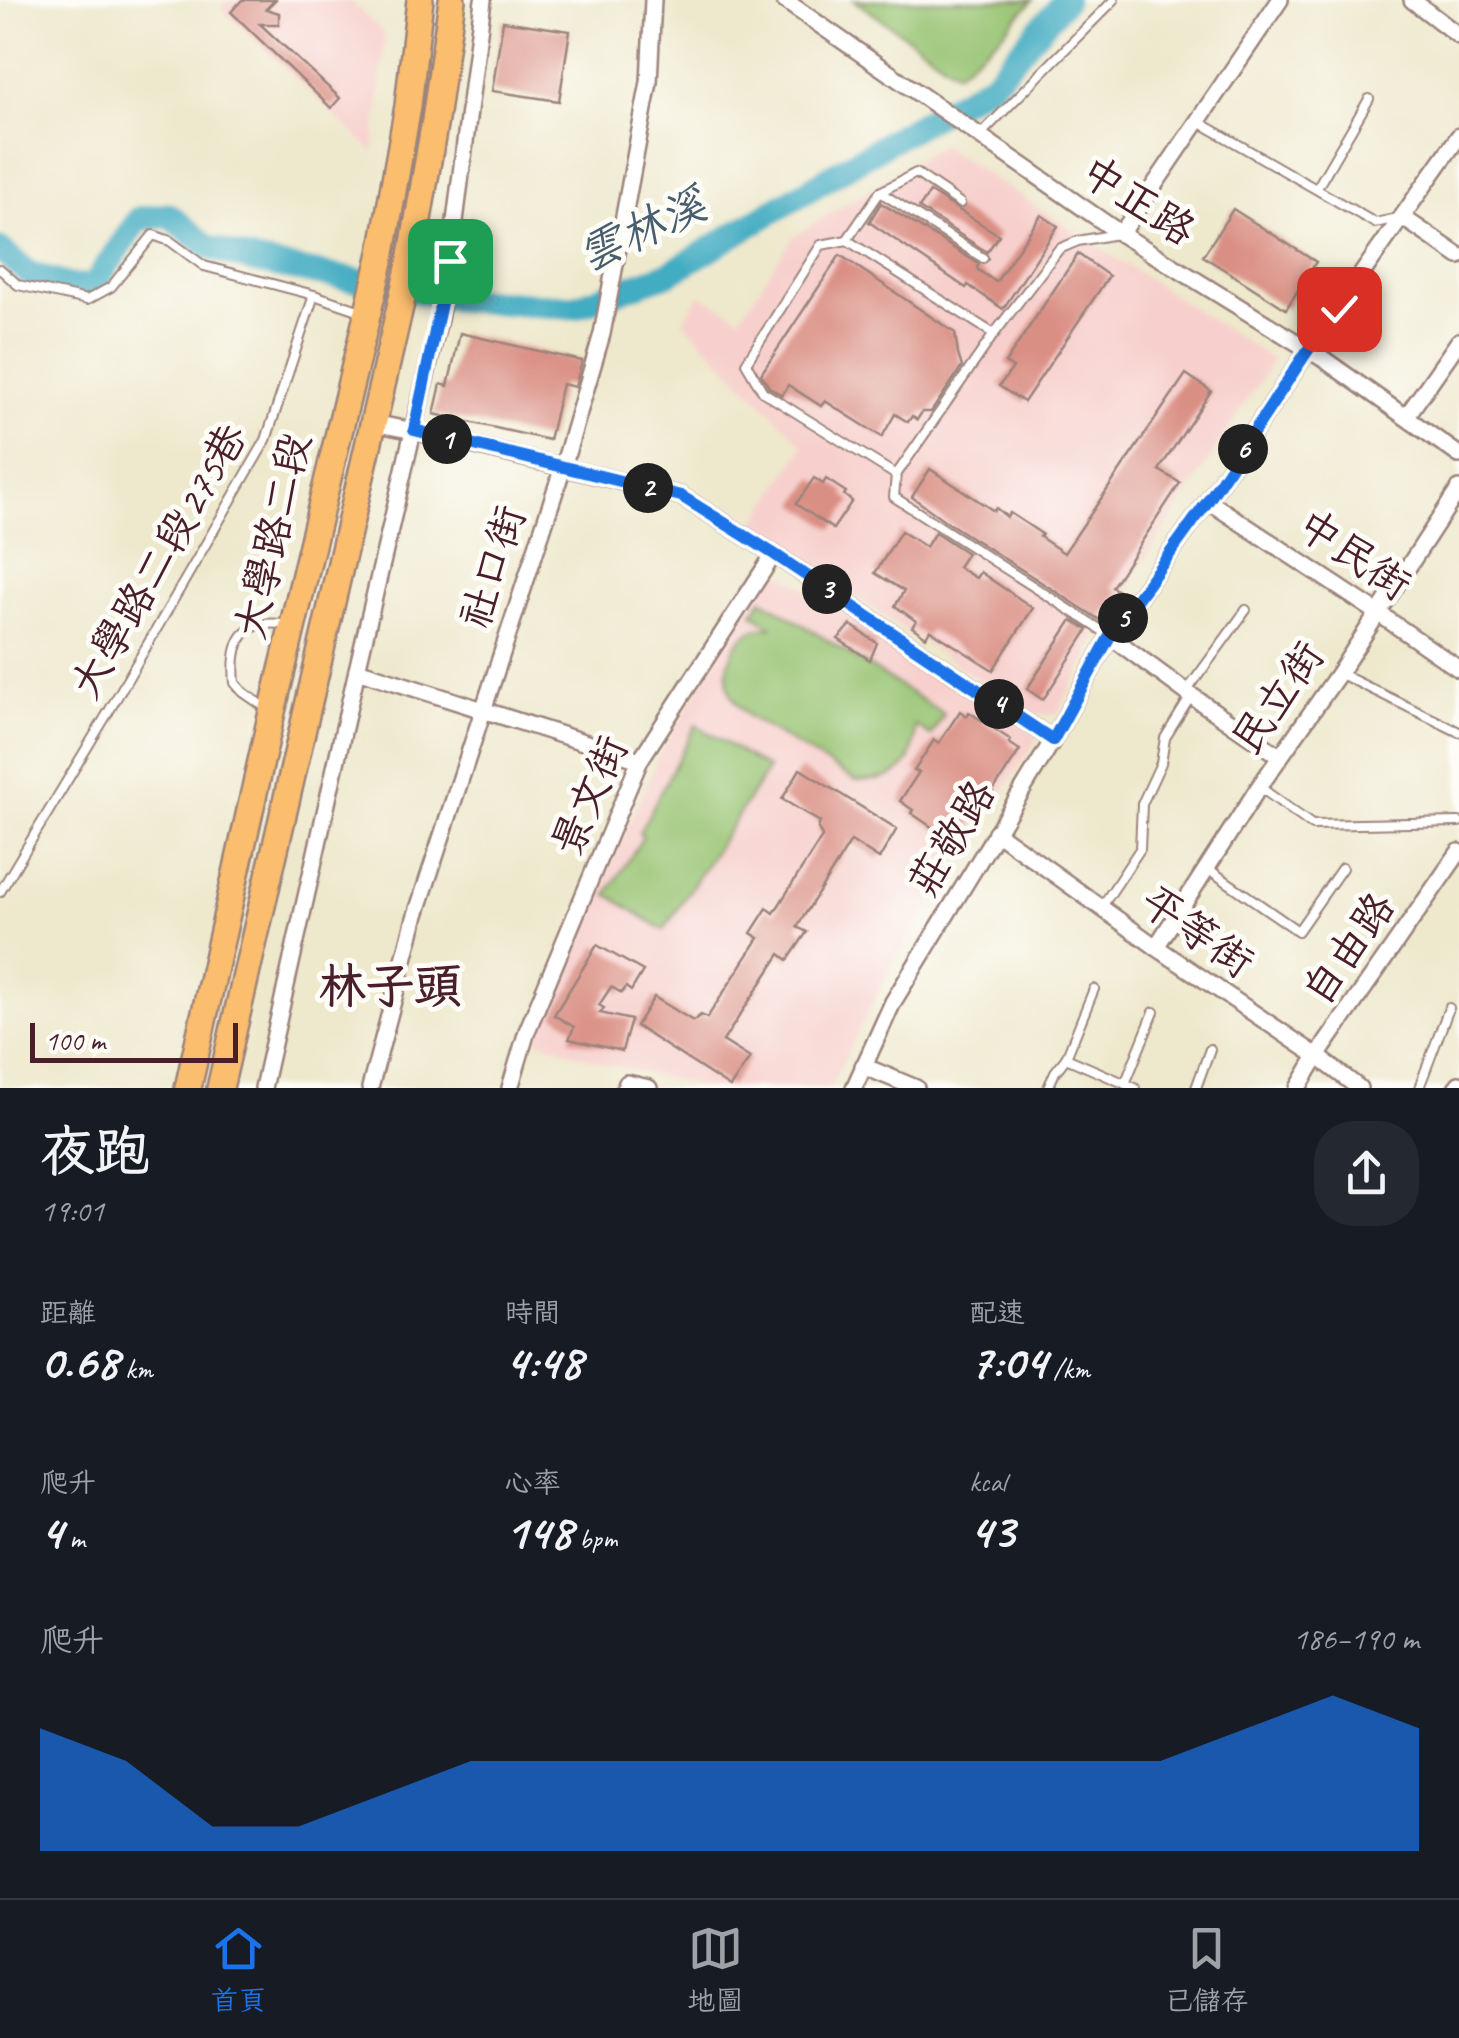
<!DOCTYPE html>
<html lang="zh-TW">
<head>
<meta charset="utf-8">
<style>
  :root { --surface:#171b24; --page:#242831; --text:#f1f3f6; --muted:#9ea1a6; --line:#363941; --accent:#1a73e8 }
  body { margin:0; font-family:Caveat,"LXGW WenKai TC",sans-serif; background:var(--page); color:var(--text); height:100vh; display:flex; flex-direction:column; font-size:38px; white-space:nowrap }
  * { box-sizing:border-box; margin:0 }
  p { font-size:32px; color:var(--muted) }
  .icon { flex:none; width:55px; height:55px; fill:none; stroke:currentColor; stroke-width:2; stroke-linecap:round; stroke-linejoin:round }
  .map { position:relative; height:1088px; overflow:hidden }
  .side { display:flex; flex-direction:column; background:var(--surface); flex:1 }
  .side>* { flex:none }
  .scale { position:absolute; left:30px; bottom:25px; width:208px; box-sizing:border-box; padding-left:10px; border:5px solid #4a1f2b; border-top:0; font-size:28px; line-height:35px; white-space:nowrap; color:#4a1f2b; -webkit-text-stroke:8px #fdfcf7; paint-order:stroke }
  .pin { position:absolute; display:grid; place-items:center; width:85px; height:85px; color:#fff; margin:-42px; border-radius:20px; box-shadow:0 5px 15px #0006 }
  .km { position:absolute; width:50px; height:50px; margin:-25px; border-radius:50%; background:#222; color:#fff; font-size:28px; line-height:50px; text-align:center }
  .round { display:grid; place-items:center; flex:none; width:105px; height:105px; border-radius:40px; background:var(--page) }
  .summary { display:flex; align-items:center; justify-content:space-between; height:170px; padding:0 40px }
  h1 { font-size:55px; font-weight:700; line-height:75px }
  .metrics { display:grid; grid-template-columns:repeat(3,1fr); gap:15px; height:170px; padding:10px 40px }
  .metrics div { display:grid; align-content:center }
  .metrics b { font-size:50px; font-weight:700 }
  .metrics small { font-size:28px; font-weight:400 }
  .metrics p { font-size:28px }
  .chart { height:280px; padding:20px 40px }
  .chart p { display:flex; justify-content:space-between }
  .chart svg { width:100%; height:180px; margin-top:10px; fill:var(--accent); opacity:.7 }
  .tab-bar { display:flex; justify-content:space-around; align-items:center; height:140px; border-top:2px solid var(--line); background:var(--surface); font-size:28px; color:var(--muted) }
  .tab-bar a { display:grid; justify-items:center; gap:5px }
  .tab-bar .current { color:var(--accent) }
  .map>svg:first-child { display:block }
  .built { fill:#f7d0cd }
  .green { fill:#96c371; stroke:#70714e; stroke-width:2.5 }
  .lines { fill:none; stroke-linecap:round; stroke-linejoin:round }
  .river { stroke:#43acc2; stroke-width:25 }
  .building { fill:#da8f84 }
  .service-casing { stroke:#9c847c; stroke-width:12 }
  .minor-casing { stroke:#9c847c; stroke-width:20 }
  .primary-casing { stroke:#9c847c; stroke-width:30 }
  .service { stroke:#fff; stroke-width:8 }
  .minor { stroke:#fff; stroke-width:15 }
  .primary { stroke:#fbbd6e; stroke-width:25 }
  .route-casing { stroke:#fff; stroke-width:20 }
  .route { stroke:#1a73e8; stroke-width:12 }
  .labels { text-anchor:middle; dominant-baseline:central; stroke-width:10; stroke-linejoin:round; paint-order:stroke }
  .street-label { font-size:42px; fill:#4a1f2b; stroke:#fdfcf7 }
  .water-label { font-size:45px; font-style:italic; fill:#475e6f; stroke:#fdfcf7 }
  .quarter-label { font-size:48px; font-weight:bold; fill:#4a1f2b; stroke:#fdfcf7 }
</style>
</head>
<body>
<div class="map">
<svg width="1459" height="1088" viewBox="0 0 1459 1088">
  <rect width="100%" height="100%" fill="#fdfcf7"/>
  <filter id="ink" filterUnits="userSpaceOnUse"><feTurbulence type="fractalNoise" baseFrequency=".01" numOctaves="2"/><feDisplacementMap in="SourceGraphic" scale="20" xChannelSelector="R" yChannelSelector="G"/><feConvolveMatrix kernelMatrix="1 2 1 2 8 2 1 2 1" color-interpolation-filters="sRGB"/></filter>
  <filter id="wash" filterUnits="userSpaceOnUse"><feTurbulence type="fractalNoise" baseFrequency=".0048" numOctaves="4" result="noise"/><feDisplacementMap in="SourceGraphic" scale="40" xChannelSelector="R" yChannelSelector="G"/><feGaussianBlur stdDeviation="2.25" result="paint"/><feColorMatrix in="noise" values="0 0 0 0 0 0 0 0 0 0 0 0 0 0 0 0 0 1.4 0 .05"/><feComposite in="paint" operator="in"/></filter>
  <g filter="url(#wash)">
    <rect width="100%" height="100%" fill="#eee8cc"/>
    <g class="built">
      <polygon points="228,0 349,0 385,34 374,153 221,8"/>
      <polygon points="941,145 1273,360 1104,624 1057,714 1032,715 752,528 804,446 683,321 700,295 740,317 793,237"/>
      <polygon points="773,568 1038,737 897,957 829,1088 707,1088 606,1064 534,1039 661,751"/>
    </g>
    <g class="green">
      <polygon points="854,0 1033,0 1000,36 957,72"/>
      <path d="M762 599 944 714 931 736 915 726C916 767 898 782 856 781L749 717C741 709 734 701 730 691 722 669 733 638 756 629 761 627 767 628 772 627L753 613Z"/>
      <polygon points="696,725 768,769 664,930 607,894 643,837 639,833"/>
    </g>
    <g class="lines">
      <polyline class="river" points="0,249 28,273 69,286 93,286 139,219 169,215 208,247 256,262 463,300 574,307 670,273 890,141 993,82 1065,0"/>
    </g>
    <g id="blocks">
      <g class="building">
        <polygon points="242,0 275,0 266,9 279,13 279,24 260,24 340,98 331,108 231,12"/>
        <polygon points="503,21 570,31 559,101 492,91"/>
        <polygon points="930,192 999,235 987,252 919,208"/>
        <polygon points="881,203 979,264 977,267 978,270 996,282 1041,215 1058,226 1003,309 968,285 966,288 869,222"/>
        <polygon points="1233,209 1316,262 1286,309 1203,256"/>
        <polygon points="1078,254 1109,276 1024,402 999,386 1013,368 1005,363"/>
        <polygon points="840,255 955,333 958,354 962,367 931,412 922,412 917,420 912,416 908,422 895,414 882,437 825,401 821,406 788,385 782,395 769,387 761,374"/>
        <polygon points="460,333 582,361 575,387 562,384 549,440 434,414 441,384 448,386"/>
        <polygon points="1186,374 1211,391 1159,470 1180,483 1112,587 1120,592 1100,620 944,520 912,497 930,469 994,511 996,508 1007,517 1010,513 1042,534 1040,537 1064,553"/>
        <polygon points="814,478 823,484 826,479 846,492 844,495 852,501 833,529 796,504"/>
        <polygon points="901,531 926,547 935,532 967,553 958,567 976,578 980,572 1033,608 993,670 930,630 926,637 912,627 916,621 895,606 904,591 875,573"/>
        <polygon points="1072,620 1088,630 1043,700 1027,689"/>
        <polygon points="851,625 877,643 870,660 838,639"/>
        <polygon points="960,711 967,716 969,712 1011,740 1009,743 1020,750 960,841 948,832 945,836 911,813 913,810 900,801 919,772 914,771 934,740 939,743"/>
        <polygon points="800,769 897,829 879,859 851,841 797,927 807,932 788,960 780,954 723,1041 750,1058 730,1087 636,1026 654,997 693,1021 701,1015 707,1018 759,938 751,933 767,908 774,913 822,837 818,828 820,822 782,799"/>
        <polygon points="597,945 643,971 631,991 626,987 622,993 611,987 599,1005 604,1008 600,1013 631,1020 622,1051 569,1039 574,1027 554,1015"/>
      </g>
    </g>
  </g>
  <g filter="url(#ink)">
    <use href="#blocks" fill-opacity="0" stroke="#9c847c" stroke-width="2.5"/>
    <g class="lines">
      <g class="service-casing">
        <g id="service">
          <polyline points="1199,122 1375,223 1398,218"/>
          <polyline points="979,136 1114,0"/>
          <polyline points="1317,188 1369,99"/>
          <polyline points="880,192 983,258"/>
          <polyline points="847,240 880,192 916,173 960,203"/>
          <polyline points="0,269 18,285 87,300 111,287 153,235 170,241 204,266 314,295"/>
          <polyline points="896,475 763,392 746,363 821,245 847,240 994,334"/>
          <polyline points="1109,635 894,497 896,475 994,334 1059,249 1078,241 1117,234"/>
          <polyline points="1339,673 1459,732"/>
          <polyline points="1186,692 1246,610"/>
          <path d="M266 708 243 692 235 683C231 640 243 617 289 625"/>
          <polyline points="1261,788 1312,825 1459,822"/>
          <polyline points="1207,868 1298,931 1342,868"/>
          <polyline points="0,892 109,711 266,440 314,295 364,312"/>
          <polyline points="1101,908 1140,849 1142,804 1161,763 1165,738 1191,696"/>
          <polyline points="1066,1058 1094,989"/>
          <polyline points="1125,1084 1154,1012"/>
          <polyline points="1048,1088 1055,1072 1066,1058 1135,1088"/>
          <polyline points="1196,1088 1210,1049"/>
          <polyline points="1419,1088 1449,1008"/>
        </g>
      </g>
      <g class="minor-casing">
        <g id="minor">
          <polyline points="784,0 1121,234 1322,358 1459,455"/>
          <polyline points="1412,0 1459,36"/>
          <polyline points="1402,217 1459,256"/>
          <polyline points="1121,234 1280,0"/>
          <polyline points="1406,417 1459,341"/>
          <polyline points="373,423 414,431 681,496 774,554 1053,740"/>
          <polyline points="1208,501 1378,613 1459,669"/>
          <polyline points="1110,636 1186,692 1279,756"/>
          <polyline points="357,670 640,760"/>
          <polyline points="996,832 1156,947 1317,1056 1359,1088"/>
          <polyline points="1156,947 1259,787 1339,673 1459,489"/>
          <polyline points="863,1066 916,1088"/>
          <polyline points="263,1088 357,670 439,320 450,261 483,0"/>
          <polyline points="370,1088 415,918 563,467 602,334 649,82 653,0"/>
          <polyline points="510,1088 527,1031 640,760 774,554"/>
          <polyline points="625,1088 627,1083 649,1088"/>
          <polyline points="854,1088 893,1002 1053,740 1110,636 1208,501 1308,350 1459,136"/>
          <polyline points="1298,1088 1317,1056 1459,852"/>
          <polyline points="1456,1088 1459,1084"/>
        </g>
      </g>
      <g class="primary-casing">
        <g id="primary">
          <polyline points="188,1088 272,712 382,253 408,106 420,0"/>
          <polyline points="220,1088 412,255 435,120 452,0"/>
        </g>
      </g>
      <use href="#service" class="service"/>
      <use href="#minor" class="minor"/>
      <use href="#primary" class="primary"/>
    </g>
  </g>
  <g class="lines" filter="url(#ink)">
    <g class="route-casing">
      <polyline id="route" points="450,261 414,430 681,496 774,554 1053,740 1110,636 1208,501 1308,350 1339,309"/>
    </g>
    <use href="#route" class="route"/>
  </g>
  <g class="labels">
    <g class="street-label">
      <text transform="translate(1138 201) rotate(33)">中正路</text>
      <text transform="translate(273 536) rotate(-77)">大學路二段</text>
      <text transform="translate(1354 555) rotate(34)">中民街</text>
      <text transform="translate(159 561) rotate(-60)">大學路二段275巷</text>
      <text transform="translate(493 567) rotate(-72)">社口街</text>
      <text transform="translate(1278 698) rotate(-55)">民立街</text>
      <text transform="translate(590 796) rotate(-66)">景文街</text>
      <text transform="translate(952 838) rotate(-59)">莊敬路</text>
      <text transform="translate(1197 932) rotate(35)">平等街</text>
      <text transform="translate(1349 949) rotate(-55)">自由路</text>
    </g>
    <g class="water-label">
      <text transform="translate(642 230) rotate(-25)">雲林溪</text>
    </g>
    <g class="quarter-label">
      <text x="390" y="986">林子頭</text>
    </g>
  </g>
</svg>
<div class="scale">100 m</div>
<div class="pin" style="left:450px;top:261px;background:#1e9e55"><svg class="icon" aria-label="arrive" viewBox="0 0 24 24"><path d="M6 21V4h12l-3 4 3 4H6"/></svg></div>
<div class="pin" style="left:1339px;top:309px;background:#d93025"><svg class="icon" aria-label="check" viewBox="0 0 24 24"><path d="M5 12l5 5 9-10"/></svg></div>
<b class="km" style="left:447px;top:439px">1</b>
<b class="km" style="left:648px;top:488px">2</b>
<b class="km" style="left:827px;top:589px">3</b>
<b class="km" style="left:999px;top:704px">4</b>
<b class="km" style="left:1123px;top:618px">5</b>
<b class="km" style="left:1243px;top:449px">6</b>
</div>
<section class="side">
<div class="summary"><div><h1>夜跑</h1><p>19:01</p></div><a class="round"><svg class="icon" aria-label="share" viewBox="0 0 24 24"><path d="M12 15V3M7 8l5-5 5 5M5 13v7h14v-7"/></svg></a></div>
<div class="metrics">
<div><p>距離</p><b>0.68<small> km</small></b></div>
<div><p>時間</p><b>4:48</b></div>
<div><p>配速</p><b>7:04<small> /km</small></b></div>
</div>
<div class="metrics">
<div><p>爬升</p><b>4<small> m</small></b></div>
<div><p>心率</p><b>148<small> bpm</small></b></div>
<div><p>kcal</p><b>43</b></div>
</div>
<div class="chart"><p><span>爬升</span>186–190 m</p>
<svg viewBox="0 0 160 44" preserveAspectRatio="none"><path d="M0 44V14L10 22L20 38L30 38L40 30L50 22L60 22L70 22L80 22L90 22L100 22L110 22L120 22L130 22L140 14L150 6L160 14V44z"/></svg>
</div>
</section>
<nav class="tab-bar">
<a class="current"><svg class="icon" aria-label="home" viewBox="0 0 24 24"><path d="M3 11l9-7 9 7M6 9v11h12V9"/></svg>首頁</a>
<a><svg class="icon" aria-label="map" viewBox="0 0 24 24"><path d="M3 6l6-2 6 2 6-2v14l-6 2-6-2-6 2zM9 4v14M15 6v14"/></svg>地圖</a>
<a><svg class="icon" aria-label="saved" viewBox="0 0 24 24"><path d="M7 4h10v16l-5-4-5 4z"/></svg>已儲存</a>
</nav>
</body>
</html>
